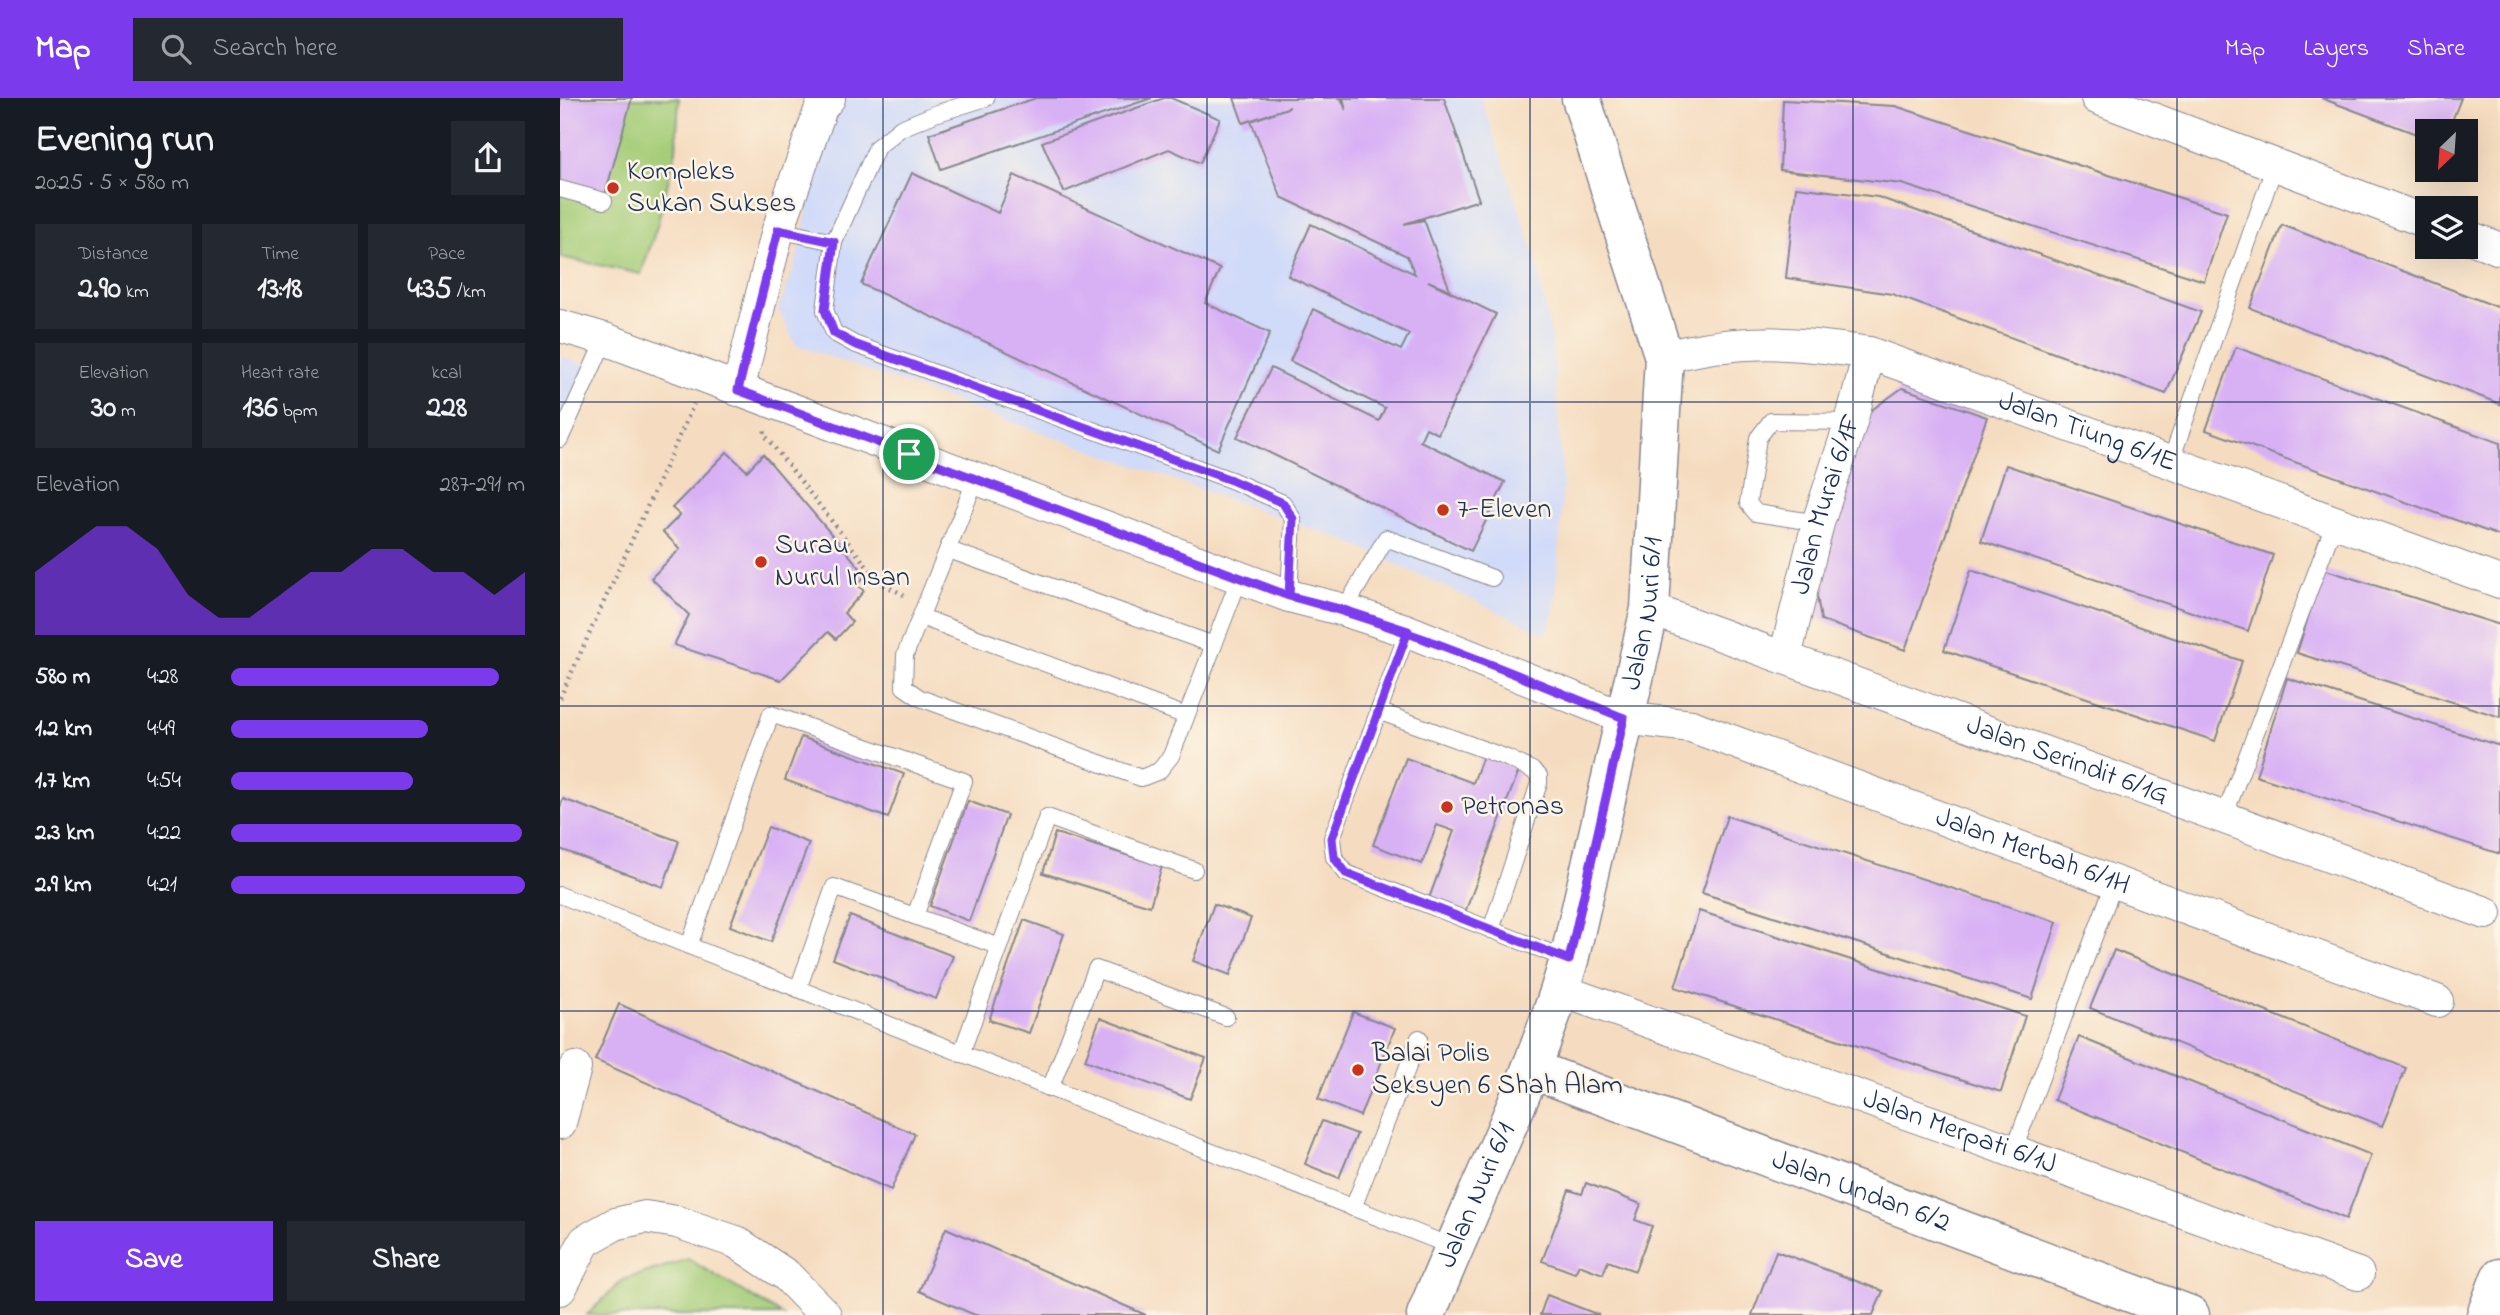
<!DOCTYPE html>
<html lang="en">
<head>
<meta charset="utf-8">
<style>
  :root { --surface:#171b24; --page:#242831; --text:#f1f3f6; --muted:#9ea1a6; --accent:#7c3aed }
  body { margin:0; font-family:"Indie Flower",sans-serif; background:var(--page); color:var(--text); height:100vh; display:flex; flex-direction:column; font-size:26px; white-space:nowrap }
  * { box-sizing:border-box; margin:0 }
  p { font-size:23px; color:var(--muted) }
  .icon { flex:none; width:38px; height:38px; fill:none; stroke:currentColor; stroke-width:2; stroke-linecap:round; stroke-linejoin:round }
  .map { position:relative; flex:1; overflow:hidden }
  .sheet { display:flex; flex-direction:column; background:var(--surface); width:560px }
  .sheet>* { flex:none }
  .needle { width:46px; rotate:205deg }
  .buttons { position:absolute; left:1855px; top:21px; display:grid; gap:14px }
  .buttons a { display:grid; place-items:center; width:63px; height:63px; border-radius:0px; background:var(--surface); box-shadow:0 7px 28px #0002; font-size:35px }
  .pin { position:absolute; display:grid; place-items:center; width:60px; height:60px; color:#fff; margin:-30px; border:4px solid #fff; border-radius:50%; box-shadow:0 2px 7px #0007 }
  .round { display:grid; place-items:center; flex:none; width:74px; height:74px; border-radius:0px; background:var(--page) }
  .head { display:flex; align-items:center; justify-content:space-between; height:119px; padding:0 35px }
  h1 { font-size:38px; font-weight:700; line-height:52px }
  .figures { display:grid; grid-template-columns:repeat(3,1fr); gap:10px; height:119px; padding:7px 35px }
  .figures div { display:grid; align-content:center; border-radius:0px; background:var(--page); text-align:center }
  .figures b { font-size:30px; font-weight:700 }
  .figures small { font-size:19px; font-weight:400 }
  .figures p { font-size:19px }
  .chart { height:196px; padding:14px 35px }
  .chart p { display:flex; justify-content:space-between }
  .chart svg { width:100%; height:126px; margin-top:7px; fill:var(--accent); opacity:.7 }
  .primary-button { display:flex; gap:14px; margin-top:auto; padding:14px 35px }
  .primary-button a { flex:1; height:80px; border-radius:0px; background:var(--accent); color:#fff; font-size:28px; font-weight:700; line-height:80px; text-align:center }
  .primary-button a+a { background:var(--page); color:var(--text) }
  ul { padding:0 35px; list-style:none; font-size:23px }
  li { display:grid; grid-template-columns:112px 84px 1fr; align-items:center; height:52px }
  li i { height:18px; border-radius:9px; background:var(--accent) }
  header { display:flex; align-items:center; gap:42px; box-sizing:border-box; height:98px; padding:0 35px; background:var(--accent); color:#fff }
  header strong { font-size:33px }
  nav { display:flex; gap:38px; margin-inline-start:auto; font-size:24px }
  .search { width:490px; height:63px; background:var(--page); display:flex; align-items:center; gap:18px; box-sizing:border-box; padding:0 24px; border-radius:0px; color:var(--muted); font-size:26px }
  main { display:flex; flex:1; min-height:0 }
  .map>svg:first-child { display:block }
  .built { fill:#d0daf9 }
  .green { fill:#a4cc77; stroke:#607e6a; stroke-width:2 }
  .building { fill:#d8b1f5 }
  .lines { fill:none; stroke-linecap:round; stroke-linejoin:round }
  .lane-casing { stroke:#88868f; stroke-width:18 }
  .street-casing { stroke:#88868f; stroke-width:34 }
  .secondary-casing { stroke:#88868f; stroke-width:41 }
  .path { stroke:#88868f; stroke-width:4.5; stroke-dasharray:2 5; stroke-linecap:butt }
  .lane { stroke:#fff; stroke-width:16 }
  .street { stroke:#fff; stroke-width:32 }
  .secondary { stroke:#fff; stroke-width:38 }
  .route-casing { stroke:#fff; stroke-width:14 }
  .route { stroke:#7c3aed; stroke-width:9 }
  .grid { fill:none; stroke:#1b2f5e; stroke-width:2; stroke-opacity:0.55 }
  .poi-dot { fill:#c8321e; stroke:#fcf5e5; stroke-width:2.5 }
  .labels { text-anchor:middle; dominant-baseline:central; stroke-width:5; stroke-linejoin:round; paint-order:stroke }
  .poi-label { font-size:28px; fill:#1b2f5e; stroke:#fcf5e5; text-anchor:start }
  .street-label { font-size:28px; fill:#1b2f5e; stroke:#fcf5e5 }
</style>
</head>
<body>
<header>
<strong>Map</strong>
<div class="search"><svg class="icon" aria-label="search" viewBox="0 0 24 24"><circle cx="10" cy="10" r="6"/><path d="M15 15l6 6"/></svg>Search here</div>
<nav><a>Map</a><a>Layers</a><a>Share</a></nav>
</header>
<main>
<section class="sheet">
<div class="head"><div><h1>Evening run</h1><p>20:25 · 5 × 580 m</p></div><a class="round"><svg class="icon" aria-label="share" viewBox="0 0 24 24"><path d="M12 15V3M7 8l5-5 5 5M5 13v7h14v-7"/></svg></a></div>
<div class="figures">
<div><p>Distance</p><b>2.90<small> km</small></b></div>
<div><p>Time</p><b>13:18</b></div>
<div><p>Pace</p><b>4:35<small> /km</small></b></div>
</div>
<div class="figures">
<div><p>Elevation</p><b>30<small> m</small></b></div>
<div><p>Heart rate</p><b>136<small> bpm</small></b></div>
<div><p>kcal</p><b>228</b></div>
</div>
<div class="chart"><p><span>Elevation</span>287–291 m</p>
<svg viewBox="0 0 160 44" preserveAspectRatio="none"><path d="M0 44V22L10 14L20 6L30 6L40 14L50 30L60 38L70 38L80 30L90 22L100 22L110 14L120 14L130 22L140 22L150 30L160 22V44z"/></svg>
</div>
<ul>
<li><b>580 m</b>4:28<i style="width:91%"></i></li>
<li><b>1.2 km</b>4:49<i style="width:67%"></i></li>
<li><b>1.7 km</b>4:54<i style="width:62%"></i></li>
<li><b>2.3 km</b>4:22<i style="width:99%"></i></li>
<li><b>2.9 km</b>4:21<i style="width:100%"></i></li>
</ul>
<div class="primary-button"><a>Save</a><a>Share</a></div>
</section>
<div class="map">
<svg width="1940" height="1217" viewBox="0 0 1940 1217">
  <rect width="100%" height="100%" fill="#fcf5e5"/>
  <filter id="ink" filterUnits="userSpaceOnUse"><feTurbulence type="fractalNoise" baseFrequency=".0143" numOctaves="2"/><feDisplacementMap in="SourceGraphic" scale="14" xChannelSelector="R" yChannelSelector="G"/><feConvolveMatrix kernelMatrix="1 2 1 2 8 2 1 2 1" color-interpolation-filters="sRGB"/></filter>
  <filter id="wash" filterUnits="userSpaceOnUse"><feTurbulence type="fractalNoise" baseFrequency=".00686" numOctaves="4" result="noise"/><feDisplacementMap in="SourceGraphic" scale="28" xChannelSelector="R" yChannelSelector="G"/><feGaussianBlur stdDeviation="1.57" result="paint"/><feColorMatrix in="noise" values="0 0 0 0 0 0 0 0 0 0 0 0 0 0 0 0 0 1.4 0 .05"/><feComposite in="paint" operator="in"/></filter>
  <g filter="url(#wash)">
    <rect width="100%" height="100%" fill="#f5dcc0"/>
    <g class="built">
      <polygon points="280,0 921,0 975,158 993,247 1003,389 995,510 986,536 786,443 236,247 218,211 234,170 257,74 260,27"/>
      <polygon points="0,259 39,269 0,355"/>
    </g>
    <g class="green">
      <polygon points="0,0 119,0 116,52 97,128 81,176 0,159"/>
      <polygon points="128,1161 222,1217 27,1217 63,1182"/>
    </g>
    <g id="blocks">
      <g class="building">
        <polygon points="0,0 72,0 45,97 0,84"/>
        <polygon points="476,0 592,0 381,71 369,36"/>
        <polygon points="604,0 611,0 660,21 640,65 609,51 504,94 482,44"/>
        <polygon points="674,0 781,0 786,12 783,0 884,0 919,102 844,126 864,122 890,192 868,183 936,216 878,336 866,330 860,343 945,384 911,453 677,339 711,270 819,323 825,310 730,263 753,211 841,252 849,236 728,178 751,126 855,176 847,158 721,99 691,23 730,9 683,25"/>
        <polygon points="1761,0 1901,0 1888,33 1867,33 1867,40"/>
        <polygon points="1223,2 1335,8 1667,115 1644,183 1342,86 1220,72"/>
        <polygon points="352,75 438,115 454,77 660,171 645,205 710,235 658,352 301,186"/>
        <polygon points="1236,89 1318,99 1641,214 1606,296 1332,196 1226,180"/>
        <polygon points="1722,127 1940,210 1940,306 1690,210"/>
        <polygon points="1676,249 1940,345 1940,438 1646,332"/>
        <polygon points="1342,290 1427,319 1345,552 1261,522 1255,486 1302,319"/>
        <polygon points="167,354 187,373 203,356 306,477 297,487 304,493 284,515 292,524 276,541 268,534 221,582 114,547 129,517 91,480 120,451 103,434 120,417 112,410"/>
        <polygon points="1446,367 1713,457 1688,533 1421,443"/>
        <polygon points="1763,471 1940,527 1940,619 1737,555"/>
        <polygon points="1411,472 1682,563 1655,643 1384,552"/>
        <polygon points="1727,580 1940,648 1940,756 1696,678"/>
        <polygon points="241,639 344,676 328,720 225,682"/>
        <polygon points="923,658 959,672 904,817 868,803 894,733 877,727 862,766 813,747 846,660 913,685"/>
        <polygon points="3,701 119,743 103,789 0,751 0,710"/>
        <polygon points="408,703 447,717 409,823 370,808"/>
        <polygon points="1167,718 1497,824 1472,901 1142,795"/>
        <polygon points="208,729 249,745 211,844 170,828"/>
        <polygon points="495,735 602,768 590,808 483,775"/>
        <polygon points="654,806 691,820 670,877 633,863"/>
        <polygon points="1139,813 1465,918 1441,994 1115,889"/>
        <polygon points="290,818 393,858 376,901 273,861"/>
        <polygon points="464,822 504,836 469,935 429,922"/>
        <polygon points="1554,852 1846,970 1822,1028 1530,910"/>
        <polygon points="59,906 355,1036 331,1092 35,962"/>
        <polygon points="793,914 835,930 800,1018 758,1001"/>
        <polygon points="540,920 646,960 630,1001 525,962"/>
        <polygon points="1519,939 1811,1057 1786,1121 1494,1002"/>
        <polygon points="762,1023 797,1036 779,1080 745,1066"/>
        <polygon points="1026,1085 1081,1106 1075,1122 1092,1128 1075,1173 1048,1163 1043,1176 1019,1167 1015,1175 982,1163 1009,1092 1022,1096"/>
        <polygon points="386,1130 586,1217 415,1217 359,1193"/>
        <polygon points="1216,1153 1323,1193 1313,1217 1192,1217"/>
        <polygon points="987,1197 1039,1217 980,1217"/>
      </g>
    </g>
  </g>
  <g filter="url(#ink)">
    <use href="#blocks" fill-opacity="0" stroke="#88868f" stroke-width="2"/>
    <g class="lines">
      <g class="lane-casing">
        <g id="lane">
          <polyline points="426,0 375,16 341,30 317,49 274,144 265,212 274,235 294,246 671,382 723,405 733,421 729,498"/>
          <polyline points="0,91 44,103"/>
          <polyline points="218,132 274,144"/>
          <polyline points="0,341 45,241"/>
          <polyline points="1610,365 1715,67"/>
          <polyline points="416,381 345,557 344,589 360,600 581,680 599,673 611,658 680,479"/>
          <polyline points="1258,425 1196,415 1188,405 1198,340 1211,323 1291,324"/>
          <polyline points="389,452 654,547"/>
          <polyline points="784,512 826,440 932,480"/>
          <polyline points="361,519 626,618"/>
          <polyline points="848,533 772,740 774,759 786,775 1009,862"/>
          <polyline points="818,613 947,660 972,672 979,678 979,685 931,832"/>
          <polyline points="1664,719 1775,424"/>
          <polyline points="0,797 893,1149"/>
          <polyline points="129,848 211,616 404,683 355,818"/>
          <polyline points="238,891 274,789 440,849"/>
          <polyline points="401,956 487,719 634,772"/>
          <polyline points="490,991 536,871 666,919"/>
          <polyline points="1453,1054 1555,783"/>
          <polyline points="793,1110 859,940"/>
        </g>
      </g>
      <g class="street-casing">
        <g id="street">
          <polyline points="1537,0 1867,124"/>
          <polyline points="1906,138 1940,151"/>
          <path id="s1" d="M0 228 45 241 729 498 784 512 848 533 1064 620 1131 628 1877 903"/>
          <path id="s2" d="M1104 259C1180 240 1233 243 1309 255L1940 484"/>
          <polyline points="178,292 218,132 261,10 269,0"/>
          <path id="s3" d="M1090 511 1926 815"/>
          <path id="s4" d="M1225 559 1258 425 1291 324 1309 255"/>
          <path id="s5" d="M1000 892 1798 1176"/>
          <polyline points="0,1025 15,970"/>
          <polyline points="0,1191 25,1143 55,1126 85,1119 117,1124 176,1144 226,1177 265,1217"/>
        </g>
      </g>
      <g class="secondary-casing">
        <g id="secondary">
          <path id="s6" d="M971 971 1630 1217"/>
          <path id="s7" d="M866 1217C913 1099 973 985 1009 862L1090 511 1104 259 1021 0"/>
          <polyline points="1926,1217 1940,1180"/>
        </g>
      </g>
      <g class="path">
        <polyline points="205,333 204,336 319,484 344,497"/>
        <polyline points="0,600 134,306"/>
      </g>
      <use href="#lane" class="lane"/>
      <use href="#street" class="street"/>
      <use href="#secondary" class="secondary"/>
    </g>
  </g>
  <g class="lines" filter="url(#ink)">
    <g class="route-casing">
      <path id="route" d="M349 356 729 498 784 512 848 533 772 740 774 759 786 775 1009 862 1064 620C953 576 844 528 729 498L733 421 723 405 671 382 294 246 274 235 265 212 274 144 218 132 178 292 349 356"/>
    </g>
    <use href="#route" class="route"/>
  </g>
  <path class="grid" d="M323 0V1217M647 0V1217M970 0V1217M1293 0V1217M1617 0V1217M0 304H1940M0 608H1940M0 913H1940"/>
  <g class="poi-dot">
    <circle cx="53" cy="90" r="7"/>
    <circle cx="883" cy="412" r="7"/>
    <circle cx="201" cy="464" r="7"/>
    <circle cx="887" cy="709" r="7"/>
    <circle cx="798" cy="972" r="7"/>
  </g>
  <g class="labels">
    <g class="poi-label">
      <text x="67" y="74">Kompleks<tspan x="67" dy="32">Sukan Sukses</tspan></text>
      <text x="897" y="412">7-Eleven</text>
      <text x="215" y="448">Surau<tspan x="215" dy="32">Nurul Insan</tspan></text>
      <text x="901" y="709">Petronas</text>
      <text x="812" y="956">Balai Polis<tspan x="812" dy="32">Seksyen 6 Shah Alam</tspan></text>
    </g>
    <g class="street-label">
      <text stroke="none"><textPath href="#s2" startOffset="439">Jalan Tiung 6/1E</textPath></text>
      <text stroke="none"><textPath href="#s4" startOffset="158">Jalan Murai 6/1F</textPath></text>
      <text stroke="none"><textPath href="#s7" startOffset="738">Jalan Nuri 6/1</textPath></text>
      <text stroke="none"><textPath href="#s3" startOffset="444">Jalan Serindit 6/1G</textPath></text>
      <text stroke="none"><textPath href="#s1" startOffset="1566">Jalan Merbah 6/1H</textPath></text>
      <text stroke="none"><textPath href="#s5" startOffset="424">Jalan Merpati 6/1J</textPath></text>
      <text stroke="none"><textPath href="#s6" startOffset="352">Jalan Undan 6/2</textPath></text>
      <text stroke="none"><textPath href="#s7" startOffset="130">Jalan Nuri 6/1</textPath></text>
    </g>
  </g>
</svg>
<div class="buttons">
<a><svg class="needle" viewBox="-14 -14 28 28"><path d="M0-13l5 13h-10z" fill="#e53935"/><path d="M0 13l5-13h-10z" fill="#9ea1a6"/></svg></a>
<a><svg class="icon" aria-label="layers" viewBox="0 0 24 24"><path d="M12 4l9 5-9 5-9-5zM3 14l9 5 9-5"/></svg></a>
</div>
<div class="pin" style="left:349px;top:356px;background:#1e9e55"><svg class="icon" aria-label="arrive" viewBox="0 0 24 24"><path d="M6 21V4h12l-3 4 3 4H6"/></svg></div>
</div>
</main>
</body>
</html>
